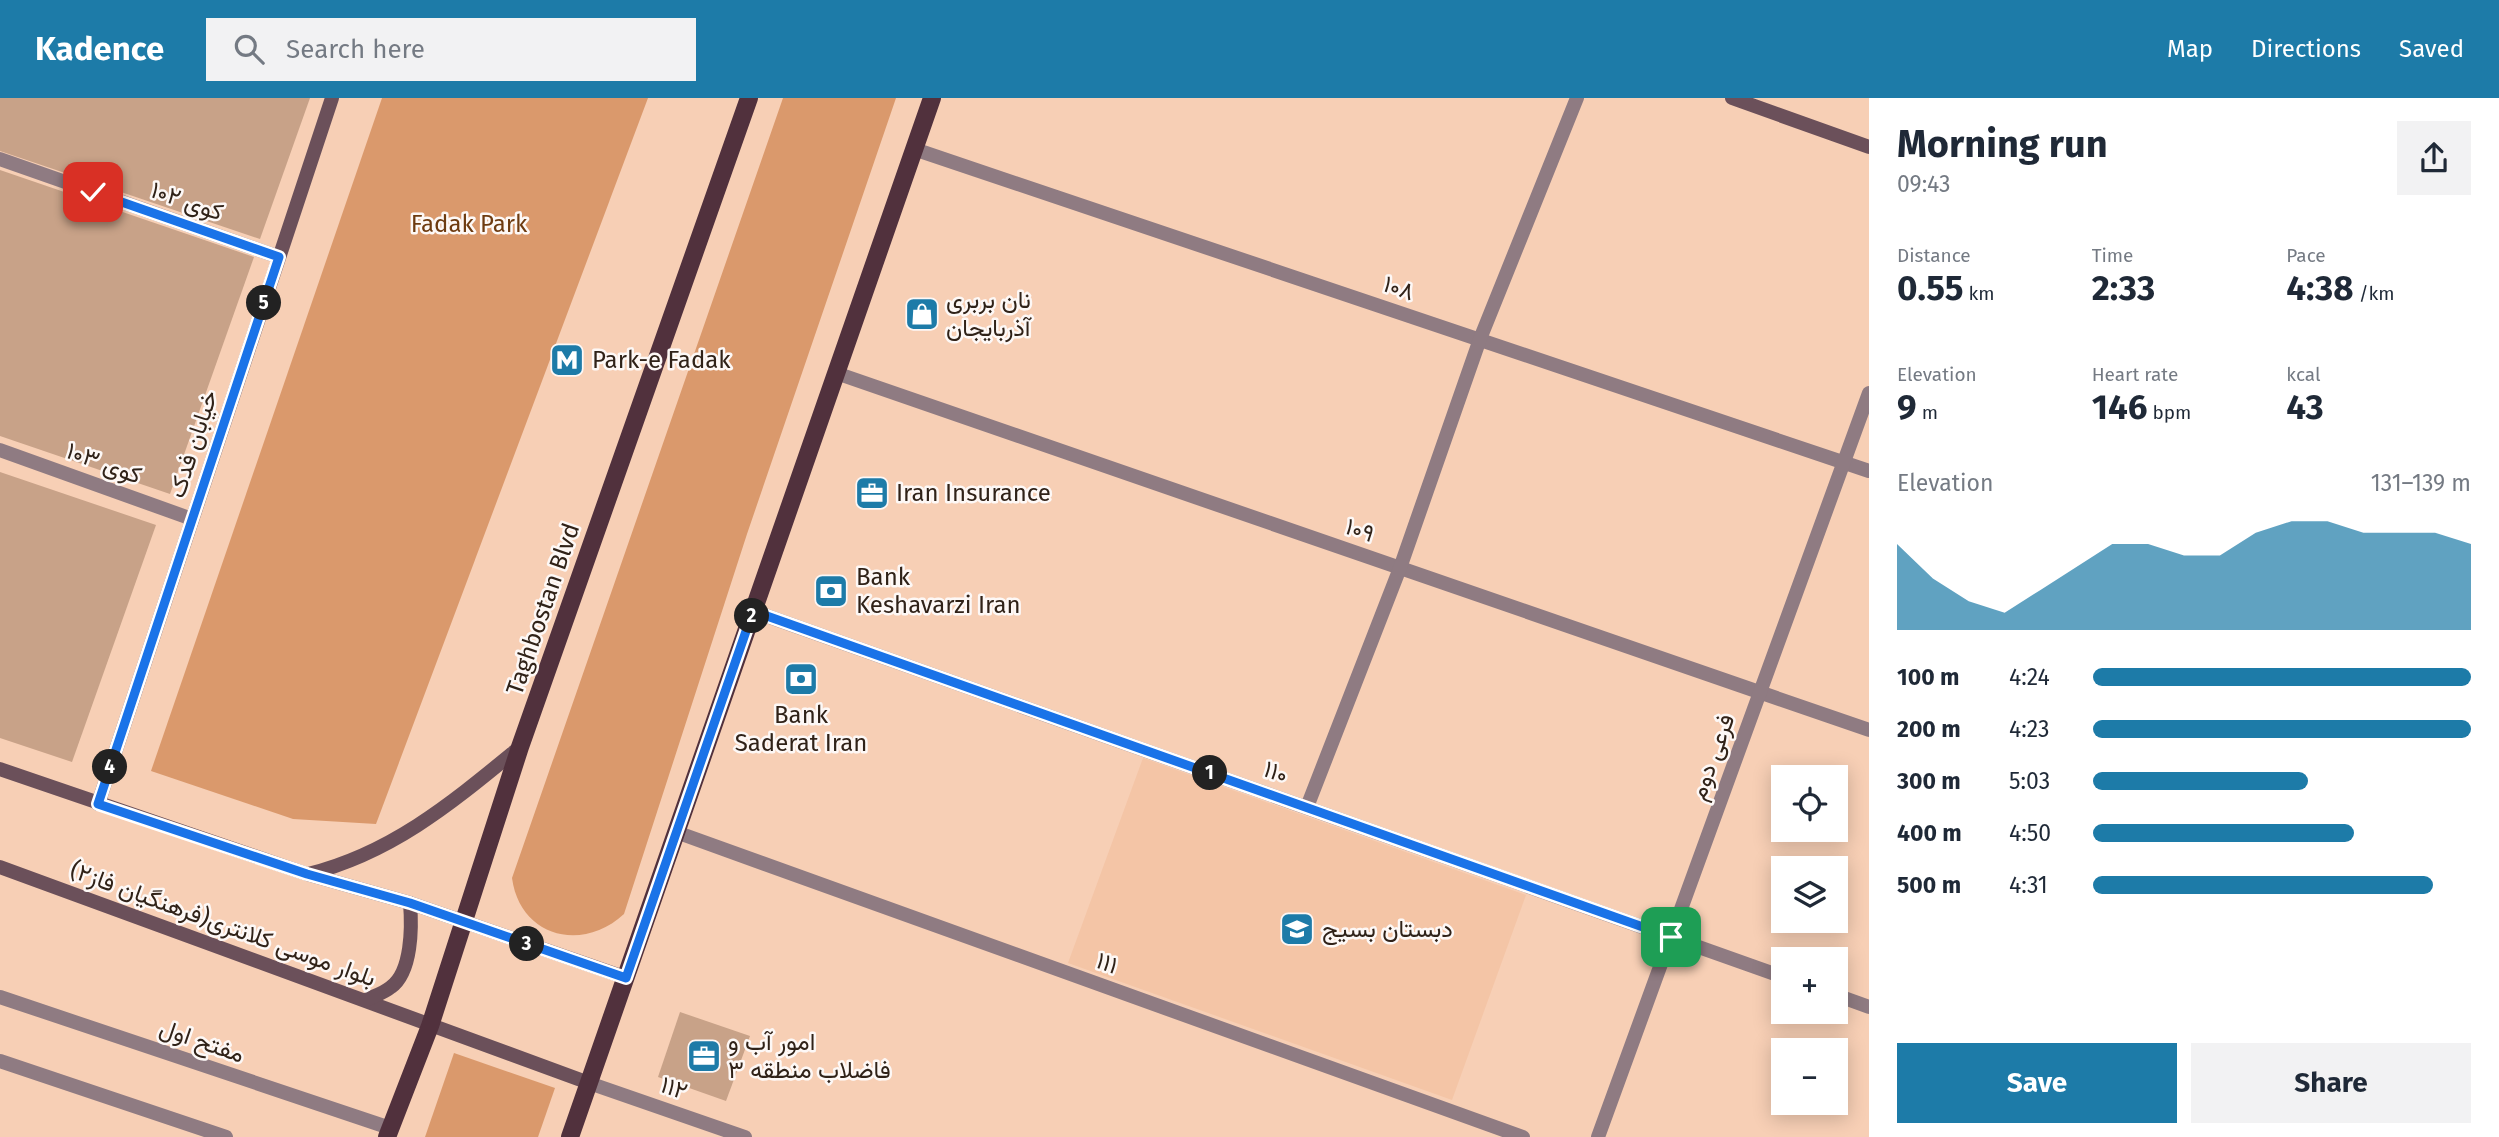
<!DOCTYPE html>
<html lang="en">
<head>
<meta charset="utf-8">
<style>
  :root { --surface:#fff; --page:#f2f2f3; --text:#1f2937; --muted:#747a83; --accent:#1d7ba8 }
  body { margin:0; font-family:"Fira Sans",Vazirmatn,sans-serif; background:var(--page); color:var(--text); height:100vh; display:flex; flex-direction:column; font-size:26px; white-space:nowrap }
  * { box-sizing:border-box; margin:0 }
  p { font-size:23px; color:var(--muted) }
  .icon { flex:none; width:38px; height:38px; fill:none; stroke:currentColor; stroke-width:2; stroke-linecap:round; stroke-linejoin:round }
  .map { position:relative; flex:1; overflow:hidden }
  .sheet { display:flex; flex-direction:column; background:var(--surface); width:630px }
  .sheet>* { flex:none }
  .buttons { position:absolute; left:1771px; top:667px; display:grid; gap:14px }
  .buttons a { display:grid; place-items:center; width:77px; height:77px; border-radius:0px; background:var(--surface); box-shadow:0 4px 18px #0003; font-size:35px }
  .pin { position:absolute; display:grid; place-items:center; width:60px; height:60px; color:#fff; margin:-30px; border-radius:14px; box-shadow:0 4px 10px #0006 }
  .km { position:absolute; width:35px; height:35px; margin:-18px; border-radius:50%; background:#222; color:#fff; font-size:19px; line-height:35px; text-align:center }
  .round { display:grid; place-items:center; flex:none; width:74px; height:74px; border-radius:0px; background:var(--page) }
  .headline { display:flex; align-items:center; justify-content:space-between; height:119px; padding:0 28px }
  h1 { font-size:38px; font-weight:700; line-height:52px }
  .figures { display:grid; grid-template-columns:repeat(3,1fr); gap:10px; height:119px; padding:7px 28px }
  .figures div { display:grid; align-content:center }
  .figures b { font-size:35px; font-weight:700 }
  .figures small { font-size:19px; font-weight:400 }
  .figures p { font-size:19px }
  .chart { height:196px; padding:14px 28px }
  .chart p { display:flex; justify-content:space-between }
  .chart svg { width:100%; height:126px; margin-top:7px; fill:var(--accent); opacity:.7 }
  .button { display:flex; gap:14px; margin-top:auto; padding:14px 28px }
  .button a { flex:1; height:80px; border-radius:0px; background:var(--accent); color:#fff; font-size:28px; font-weight:700; line-height:80px; text-align:center }
  .button a+a { background:var(--page); color:var(--text) }
  ul { padding:0 28px; list-style:none; font-size:23px }
  li { display:grid; grid-template-columns:112px 84px 1fr; align-items:center; height:52px }
  li i { height:18px; border-radius:9px; background:var(--accent) }
  header { display:flex; align-items:center; gap:42px; box-sizing:border-box; height:98px; padding:0 35px; background:var(--accent); color:#fff }
  header strong { font-size:33px }
  nav { display:flex; gap:38px; margin-inline-start:auto; font-size:24px }
  .search { width:490px; height:63px; background:var(--page); display:flex; align-items:center; gap:18px; box-sizing:border-box; padding:0 24px; border-radius:0px; color:var(--muted); font-size:26px }
  main { display:flex; flex:1; min-height:0 }
  .map>svg:first-child { display:block }
  .built { fill:#f4c5a6 }
  .green { fill:#da996c }
  .building { fill:#c8a288 }
  .lines { fill:none; stroke-linecap:round; stroke-linejoin:round }
  .street { stroke:#8f7b82; stroke-width:14 }
  .secondary { stroke:#6b505a; stroke-width:14 }
  .primary { stroke:#51313d; stroke-width:18 }
  .route-casing { stroke:#fff; stroke-width:14 }
  .route { stroke:#1a73e8; stroke-width:9 }
  .labels { text-anchor:middle; dominant-baseline:central; stroke-width:5; stroke-linejoin:round; paint-order:stroke }
  .street-label { font-size:24px; fill:#302218; stroke:#fdf8f6 }
  .park-label { font-size:24px; fill:#6e3b10; stroke:#fdf8f6 }
  .poi-label { font-size:24px; fill:#302218; stroke:#fdf8f6; text-anchor:start }
</style>
</head>
<body>
<header>
<strong>Kadence</strong>
<div class="search"><svg class="icon" aria-label="search" viewBox="0 0 24 24"><circle cx="10" cy="10" r="6"/><path d="M15 15l6 6"/></svg>Search here</div>
<nav><a>Map</a><a>Directions</a><a>Saved</a></nav>
</header>
<main>
<div class="map">
<svg width="1869" height="1039" viewBox="0 0 1869 1039">
  <rect width="100%" height="100%" fill="#f7cfb5"/>
  <polygon class="built" points="1143,660 1526,797 1452,1002 1068,865"/>
  <g class="green">
    <polygon points="382,0 648,0 376,726 293,721 151,673"/>
    <path d="M783 0H896L747 436 624 816C582 855 520 839 512 780Z"/>
    <polygon points="454,955 555,990 538,1039 425,1039"/>
  </g>
  <g class="building">
    <polygon points="0,0 310,0 260,141 0,53"/>
    <polygon points="0,72 254,159 170,396 0,338"/>
    <polygon points="0,374 156,427 72,664 0,640"/>
    <polygon points="680,914 750,938 726,1003 658,979"/>
  </g>
  <g class="lines">
    <g class="street">
      <polyline points="914,51 1869,373"/>
      <polyline points="0,61 279,159"/>
      <polyline points="836,275 1869,632"/>
      <polyline points="0,352 192,421"/>
      <polyline points="753,513 1783,879"/>
      <polyline points="1307,709 1400,470 1480,241 1577,0"/>
      <polyline points="676,734 1523,1039"/>
      <polyline points="1836,897 1869,909"/>
      <polyline points="0,899 390,1030"/>
      <polyline points="0,963 226,1039"/>
      <polyline points="589,985 745,1039"/>
      <polyline points="1598,1039 1869,295"/>
    </g>
    <g class="secondary">
      <polyline points="1732,0 1869,49"/>
      <polyline points="0,671 307,776 410,805 627,880"/>
      <polyline points="98,706 332,0"/>
      <polyline points="0,769 589,985"/>
      <path d="M308 776C393 755 454 703 520 649"/>
      <path d="M366 902C374 898 384 895 391 889 412 874 412 829 410 805"/>
    </g>
    <g class="primary">
      <polyline points="387,1039 430,928 520,649 749,0"/>
      <polyline points="570,1039 932,0"/>
    </g>
  </g>
  <g class="lines">
    <g class="route-casing">
      <polyline id="route" points="93,94 279,159 98,706 307,776 410,805 626,880 753,513 1671,839"/>
    </g>
    <use href="#route" class="route"/>
  </g>
  <defs>
    <g id="shop-square" transform="scale(1.75)"><rect x="-9" y="-9" width="18" height="18" rx="4" fill="#1d7ba8" stroke="#fdf8f6"/><path d="M-5-2.5h2.3a2.7 3.5 0 0 1 5.4 0H5L5.5 6h-11ZM-1.5-2.5h3a1.5 2.3 0 0 0-3 0Z" fill="#fff"/></g>
    <g id="metro-square" transform="scale(1.75)"><rect x="-9" y="-9" width="18" height="18" rx="4" fill="#1d7ba8" stroke="#fdf8f6"/><path d="M-5.5 5V-5H-3L0 0L3-5H5.5V5H3V-.5L0 4L-3-.5V5Z" fill="#fff"/></g>
    <g id="office-square" transform="scale(1.75)"><rect x="-9" y="-9" width="18" height="18" rx="4" fill="#1d7ba8" stroke="#fdf8f6"/><path d="M-6-3h4V-5.5h4V-3h4V5H-6ZM-1-4.5V-3h2v-1.5ZM-6 0V1H6V0Z" fill="#fff"/></g>
    <g id="bank-square" transform="scale(1.75)"><rect x="-9" y="-9" width="18" height="18" rx="4" fill="#1d7ba8" stroke="#fdf8f6"/><path d="M-6-4H6V4H-6ZM0-2.3a2.3 2.3 0 1 0 0 4.6a2.3 2.3 0 1 0 0-4.6Z" fill="#fff"/></g>
    <g id="school-square" transform="scale(1.75)"><rect x="-9" y="-9" width="18" height="18" rx="4" fill="#1d7ba8" stroke="#fdf8f6"/><path d="M0-5L7-2L0 1L-7-2ZM-4 1L0 2.5L4 1V4Q0 6-4 4Z" fill="#fff"/></g>
  </defs>
  <g fill-rule="evenodd">
    <use href="#shop-square" x="922" y="216"/>
    <use href="#metro-square" x="567" y="262"/>
    <use href="#office-square" x="872" y="395"/>
    <use href="#bank-square" x="831" y="493"/>
    <use href="#bank-square" x="801" y="581"/>
    <use href="#school-square" x="1297" y="831"/>
    <use href="#office-square" x="704" y="958"/>
  </g>
  <g class="labels">
    <g class="street-label">
      <text transform="translate(187 103) rotate(19)">کوی ۱۰۲</text>
      <text transform="translate(1399 190) rotate(19)">۱۰۸</text>
      <text transform="translate(193 346) rotate(-72)">خیابان فدک</text>
      <text transform="translate(104 365) rotate(20)">کوی ۱۰۳</text>
      <text transform="translate(1360 432) rotate(19)">۱۰۹</text>
      <text transform="translate(543 511) rotate(-71)">Taghbostan Blvd</text>
      <text transform="translate(1712 659) rotate(-70)">فرعی دوم</text>
      <text transform="translate(1276 674) rotate(20)">۱۱۰</text>
      <text transform="translate(223 826) rotate(20)">بلوار موسی کلانتری(فرهنگیان فاز۲)</text>
      <text transform="translate(1107 865) rotate(20)">۱۱۱</text>
      <text transform="translate(202 943) rotate(19)">مفتح اول</text>
      <text transform="translate(674 990) rotate(19)">۱۱۲</text>
    </g>
    <g class="park-label">
      <text x="469" y="126">Fadak Park</text>
    </g>
    <g class="poi-label">
      <text x="946" y="202">نان بربری<tspan x="946" dy="28">آذربایجان</tspan></text>
      <text x="592" y="262">Park-e Fadak</text>
      <text x="896" y="395">Iran Insurance</text>
      <text x="856" y="479">Bank<tspan x="856" dy="28">Keshavarzi Iran</tspan></text>
      <text x="801" y="617" text-anchor="middle">Bank<tspan x="801" dy="28">Saderat Iran</tspan></text>
      <text x="1322" y="831">دبستان بسیج</text>
      <text x="728" y="944">امور آب و<tspan x="728" dy="28">فاضلاب منطقه ۳</tspan></text>
    </g>
  </g>
</svg>
<div class="buttons">
<a><svg class="icon" aria-label="locate" viewBox="0 0 24 24"><circle cx="12" cy="12" r="6"/><path d="M12 2v4M12 18v4M2 12h4M18 12h4"/></svg></a>
<a><svg class="icon" aria-label="layers" viewBox="0 0 24 24"><path d="M12 4l9 5-9 5-9-5zM3 14l9 5 9-5"/></svg></a>
<a>+</a>
<a>−</a>
</div>
<div class="pin" style="left:1671px;top:839px;background:#1e9e55"><svg class="icon" aria-label="arrive" viewBox="0 0 24 24"><path d="M6 21V4h12l-3 4 3 4H6"/></svg></div>
<div class="pin" style="left:93px;top:94px;background:#d93025"><svg class="icon" aria-label="check" viewBox="0 0 24 24"><path d="M5 12l5 5 9-10"/></svg></div>
<b class="km" style="left:1210px;top:675px">1</b>
<b class="km" style="left:752px;top:518px">2</b>
<b class="km" style="left:527px;top:846px">3</b>
<b class="km" style="left:110px;top:669px">4</b>
<b class="km" style="left:264px;top:205px">5</b>
</div>
<section class="sheet">
<div class="headline"><div><h1>Morning run</h1><p>09:43</p></div><a class="round"><svg class="icon" aria-label="share" viewBox="0 0 24 24"><path d="M12 15V3M7 8l5-5 5 5M5 13v7h14v-7"/></svg></a></div>
<div class="figures">
<div><p>Distance</p><b>0.55<small> km</small></b></div>
<div><p>Time</p><b>2:33</b></div>
<div><p>Pace</p><b>4:38<small> /km</small></b></div>
</div>
<div class="figures">
<div><p>Elevation</p><b>9<small> m</small></b></div>
<div><p>Heart rate</p><b>146<small> bpm</small></b></div>
<div><p>kcal</p><b>43</b></div>
</div>
<div class="chart"><p><span>Elevation</span>131–139 m</p>
<svg viewBox="0 0 160 44" preserveAspectRatio="none"><path d="M0 44V14L10 26L20 34L30 38L40 30L50 22L60 14L70 14L80 18L90 18L100 10L110 6L120 6L130 10L140 10L150 10L160 14V44z"/></svg>
</div>
<ul>
<li><b>100 m</b>4:24<i style="width:100%"></i></li>
<li><b>200 m</b>4:23<i style="width:100%"></i></li>
<li><b>300 m</b>5:03<i style="width:57%"></i></li>
<li><b>400 m</b>4:50<i style="width:69%"></i></li>
<li><b>500 m</b>4:31<i style="width:90%"></i></li>
</ul>
<div class="button"><a>Save</a><a>Share</a></div>
</section>
</main>
</body>
</html>
